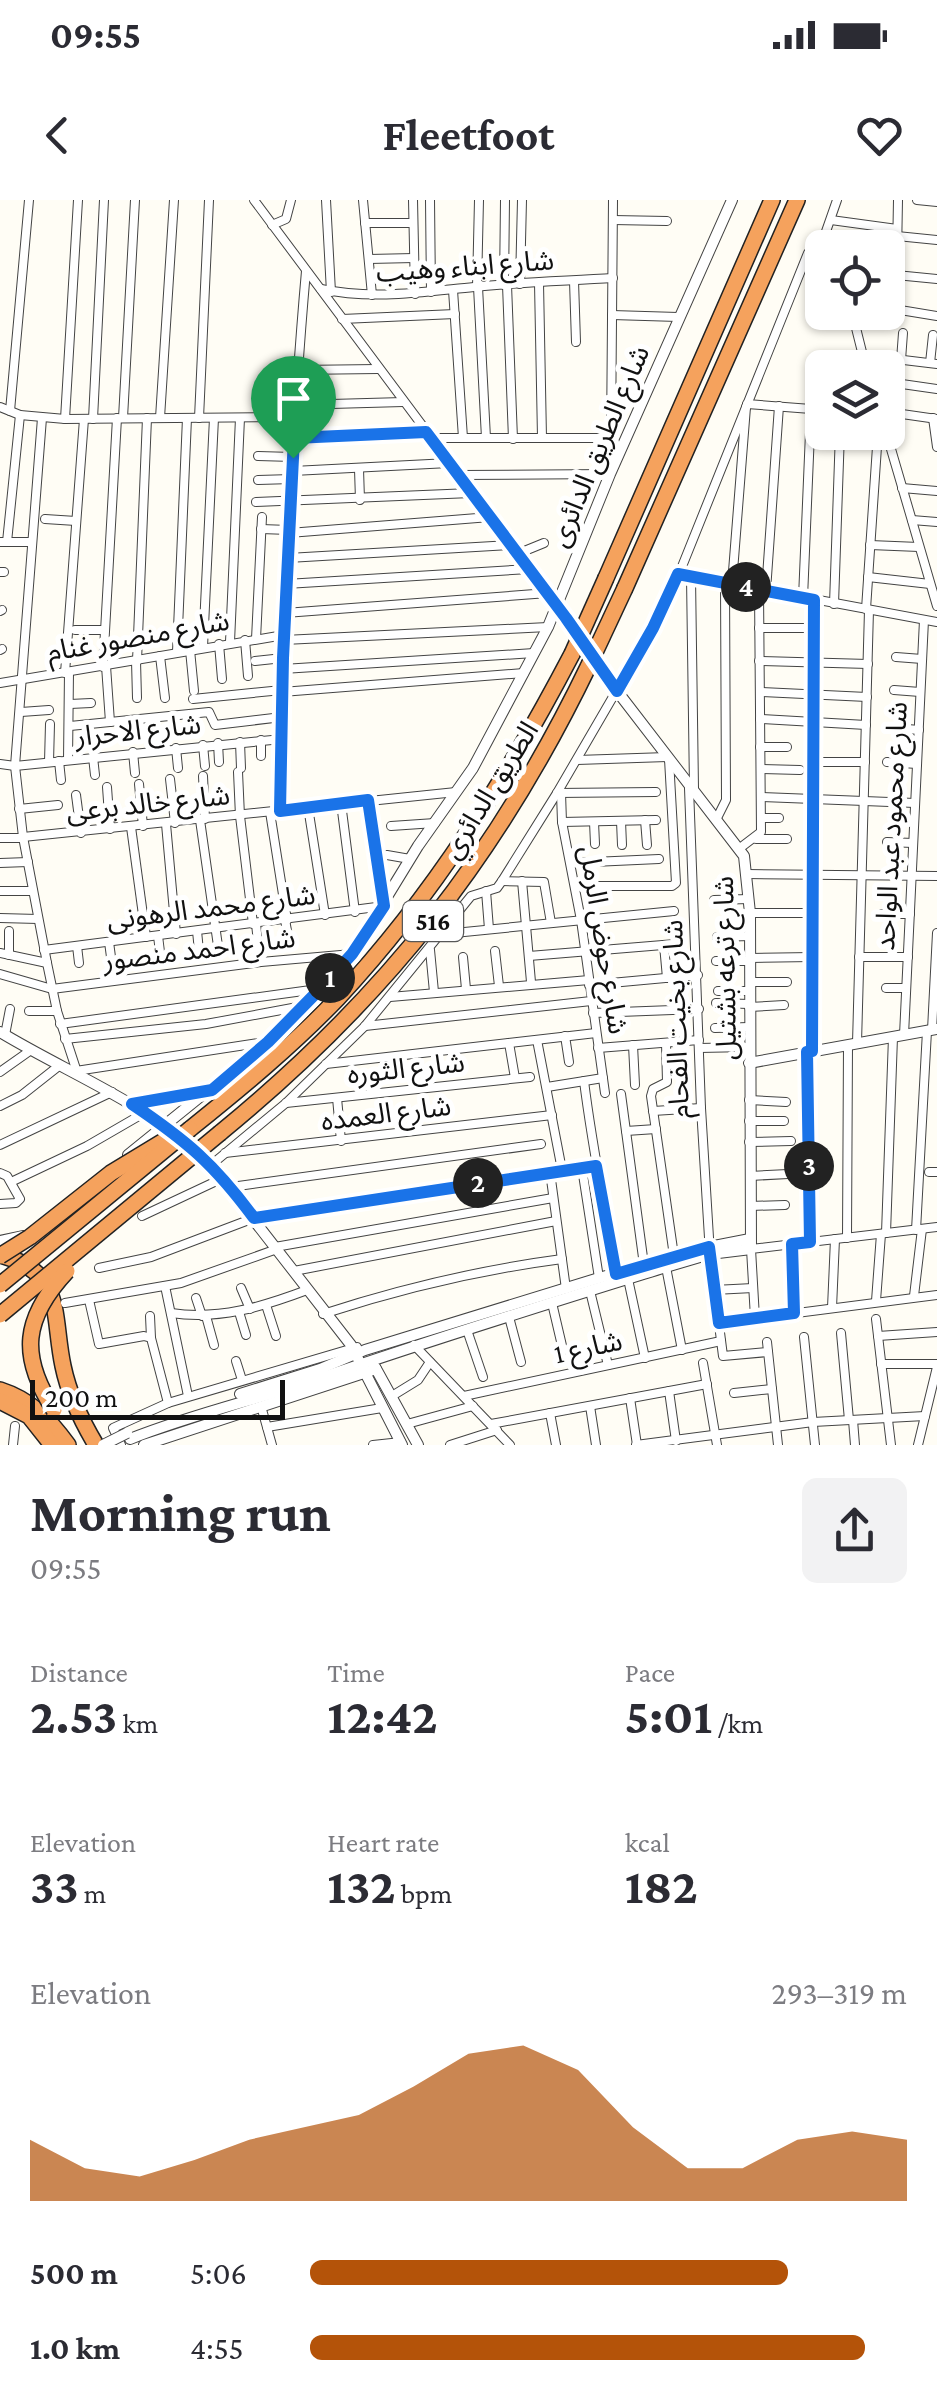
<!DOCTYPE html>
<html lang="en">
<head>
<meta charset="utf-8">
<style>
  :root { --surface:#fff; --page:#f2f2f3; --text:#2b2b33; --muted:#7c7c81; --accent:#b45309 }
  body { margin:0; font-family:"Crimson Pro","Noto Sans Arabic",serif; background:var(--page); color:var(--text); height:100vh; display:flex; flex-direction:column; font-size:38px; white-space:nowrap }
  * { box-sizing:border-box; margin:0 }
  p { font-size:32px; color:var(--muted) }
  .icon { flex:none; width:55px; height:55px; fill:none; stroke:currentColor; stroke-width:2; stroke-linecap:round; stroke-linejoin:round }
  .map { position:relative; height:1245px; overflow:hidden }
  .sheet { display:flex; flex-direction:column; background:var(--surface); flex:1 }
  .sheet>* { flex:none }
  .tools { position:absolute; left:805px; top:30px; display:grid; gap:20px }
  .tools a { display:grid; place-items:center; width:100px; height:100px; border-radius:15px; background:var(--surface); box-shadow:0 2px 8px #0004; font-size:50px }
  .scale { position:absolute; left:30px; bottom:25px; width:255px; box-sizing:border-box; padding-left:10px; border:5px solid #111; border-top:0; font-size:28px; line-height:35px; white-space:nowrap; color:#111; -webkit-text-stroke:8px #fff; paint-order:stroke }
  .pin { position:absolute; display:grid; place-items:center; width:85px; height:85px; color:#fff; margin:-102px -42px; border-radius:50% 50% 50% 0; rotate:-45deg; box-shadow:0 0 10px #0007 }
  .pin .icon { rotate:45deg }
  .km { position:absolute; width:50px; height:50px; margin:-25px; border-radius:50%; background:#222; color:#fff; font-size:28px; line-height:50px; text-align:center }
  .round { display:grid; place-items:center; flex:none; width:105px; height:105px; border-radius:15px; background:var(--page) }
  .summary { display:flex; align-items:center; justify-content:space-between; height:170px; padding:0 30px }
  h1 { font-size:55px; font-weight:700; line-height:75px }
  .stats { display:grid; grid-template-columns:repeat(3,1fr); gap:15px; height:170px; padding:10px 30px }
  .stats div { display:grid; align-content:center }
  .stats b { font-size:50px; font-weight:700 }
  .stats small { font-size:28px; font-weight:400 }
  .stats p { font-size:28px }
  .chart { height:280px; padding:20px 30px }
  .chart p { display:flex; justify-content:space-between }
  .chart svg { width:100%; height:180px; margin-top:10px; fill:var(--accent); opacity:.7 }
  ul { padding:0 30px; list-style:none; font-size:32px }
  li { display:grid; grid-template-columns:160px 120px 1fr; align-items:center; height:75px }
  li i { height:25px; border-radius:12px; background:var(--accent) }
  .status { display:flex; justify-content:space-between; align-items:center; height:70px; padding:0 50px; background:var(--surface); direction:ltr }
  .status svg { height:28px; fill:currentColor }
  header { display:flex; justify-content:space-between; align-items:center; height:130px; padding:0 30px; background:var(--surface); font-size:45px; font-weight:700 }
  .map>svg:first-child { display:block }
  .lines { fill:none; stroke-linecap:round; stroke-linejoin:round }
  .minor-casing { stroke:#444; stroke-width:10 }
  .tertiary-casing { stroke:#444; stroke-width:12 }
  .motorway-casing { stroke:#222; stroke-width:18 }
  .minor { stroke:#fff; stroke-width:8 }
  .tertiary { stroke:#fff; stroke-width:10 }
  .motorway { stroke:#f5a25d; stroke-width:15 }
  .tertiary-bridge-casing { stroke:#444; stroke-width:12; stroke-linecap:butt }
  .motorway-bridge-casing { stroke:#222; stroke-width:18; stroke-linecap:butt }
  .tertiary-bridge { stroke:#fff; stroke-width:10 }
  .motorway-bridge { stroke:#f5a25d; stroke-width:15 }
  .route-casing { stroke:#fff; stroke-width:20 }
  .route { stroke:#1a73e8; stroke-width:12 }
  .labels { text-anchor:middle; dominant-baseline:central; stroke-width:10; stroke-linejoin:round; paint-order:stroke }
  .shield { fill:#fff; stroke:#585858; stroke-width:2.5 }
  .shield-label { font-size:25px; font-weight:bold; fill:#111 }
  .street-label { font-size:28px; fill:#111; stroke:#fff }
</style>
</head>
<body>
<div class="status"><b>09:55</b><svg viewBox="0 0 49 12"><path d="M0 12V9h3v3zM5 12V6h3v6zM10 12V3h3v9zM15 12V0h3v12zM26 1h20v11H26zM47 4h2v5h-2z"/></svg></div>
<header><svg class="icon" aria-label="back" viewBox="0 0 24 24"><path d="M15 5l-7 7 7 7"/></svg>Fleetfoot<svg class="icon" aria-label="heart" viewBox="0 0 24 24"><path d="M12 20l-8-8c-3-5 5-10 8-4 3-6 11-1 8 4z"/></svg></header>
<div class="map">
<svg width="937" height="1245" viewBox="0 0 937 1245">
  <rect width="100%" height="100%" fill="#fffdf5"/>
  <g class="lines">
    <g class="minor-casing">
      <g id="minor">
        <polyline points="254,0 557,406"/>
        <polyline points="326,0 331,92"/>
        <polyline points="363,0 372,95"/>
        <polyline points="413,0 415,94"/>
        <polyline points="430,0 431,92"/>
        <polyline points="917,0 937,2"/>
        <polyline points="613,20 667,21"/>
        <polyline points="831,20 897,29"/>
        <polyline points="365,23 413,23"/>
        <polyline points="272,25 286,19 291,0"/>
        <polyline points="897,36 937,40"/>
        <polyline points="369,59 414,58"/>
        <polyline points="896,75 937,79"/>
        <polyline points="574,81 576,142"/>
        <polyline points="539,83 542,238"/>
        <polyline points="520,84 522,0"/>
        <polyline points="504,85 505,0"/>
        <polyline points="507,85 513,239"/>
        <polyline points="477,87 479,0"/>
        <polyline points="478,87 486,238"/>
        <path d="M321 89C372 100 422 92 474 87 520 82 566 81 613 78"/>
        <polyline points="453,90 463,238"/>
        <polyline points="888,108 937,116"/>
        <polyline points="896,109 898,0"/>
        <polyline points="852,112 866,168"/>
        <polyline points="612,115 678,117"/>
        <polyline points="342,119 455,114"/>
        <polyline points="862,155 937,164"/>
        <polyline points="901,160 903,133"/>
        <polyline points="930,163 933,135"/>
        <polyline points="297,170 378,169"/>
        <polyline points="888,182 937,189"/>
        <polyline points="747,204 811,209 803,398"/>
        <polyline points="295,205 403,202"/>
        <polyline points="0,207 20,215 65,219 295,217"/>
        <polyline points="10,211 29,0"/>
        <polyline points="888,212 937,219"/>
        <polyline points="42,218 15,566 23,637 47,763 57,811 78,875"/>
        <polyline points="123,218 135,0"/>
        <polyline points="160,218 174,0"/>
        <polyline points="199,218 209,0"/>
        <polyline points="933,218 937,247"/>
        <polyline points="65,219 78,0"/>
        <polyline points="93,219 104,0"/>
        <polyline points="886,232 937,406"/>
        <polyline points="295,237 426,232"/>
        <polyline points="431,238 611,238"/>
        <polyline points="611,238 613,0"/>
        <polyline points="258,256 293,257"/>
        <polyline points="359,269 360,300"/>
        <polyline points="293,271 449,263"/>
        <polyline points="459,275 610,274"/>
        <polyline points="258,280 292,279"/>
        <polyline points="902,288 937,291"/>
        <polyline points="256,302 471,293"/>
        <polyline points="45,319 76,321"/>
        <polyline points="912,320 937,322"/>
        <polyline points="261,329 289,330"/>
        <polyline points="289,333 490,317"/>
        <polyline points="0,342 32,342"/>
        <polyline points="7,342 20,215"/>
        <polyline points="870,345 919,347"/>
        <polyline points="517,354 544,343"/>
        <polyline points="288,358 511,345"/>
        <polyline points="0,372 4,372"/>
        <polyline points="679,374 937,422"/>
        <polyline points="691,377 694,589"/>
        <polyline points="868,377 930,384"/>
        <polyline points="286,384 529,369"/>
        <polyline points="732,384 746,207"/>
        <polyline points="766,391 779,206"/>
        <polyline points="834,404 840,232"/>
        <polyline points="866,409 878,232"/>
        <polyline points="0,411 2,410"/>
        <polyline points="285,413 548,393"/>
        <polyline points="759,428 814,428"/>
        <polyline points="75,430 104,430"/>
        <polyline points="256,439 262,317"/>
        <polyline points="245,440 248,476"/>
        <polyline points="284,440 548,427"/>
        <polyline points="230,442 240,218"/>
        <polyline points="219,444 222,479"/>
        <polyline points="203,447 214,218"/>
        <polyline points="0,450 2,449"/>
        <polyline points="190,450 194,491"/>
        <polyline points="177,452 187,218"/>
        <polyline points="160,456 165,498"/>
        <polyline points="896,457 922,459"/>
        <polyline points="136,461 137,498"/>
        <polyline points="137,461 147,218"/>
        <polyline points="255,461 283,458"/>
        <polyline points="759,461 868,464"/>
        <polyline points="106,466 110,522"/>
        <polyline points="103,467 117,218"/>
        <polyline points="283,469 534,453"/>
        <polyline points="65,473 84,219"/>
        <polyline points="0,483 284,435"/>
        <polyline points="894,490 920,492"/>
        <polyline points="282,492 524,473"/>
        <polyline points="760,492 867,497"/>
        <polyline points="193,499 282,490"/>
        <polyline points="70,504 91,503"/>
        <polyline points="21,512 49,510"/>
        <polyline points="760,519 866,525"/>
        <polyline points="70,526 209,512 215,525 282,517"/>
        <polyline points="896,528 919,530"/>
        <polyline points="261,540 261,556"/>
        <polyline points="240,542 241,568"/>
        <polyline points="218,543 219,562"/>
        <polyline points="203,545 205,566"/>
        <polyline points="760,547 787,547"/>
        <polyline points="176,548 178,568"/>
        <polyline points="133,552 135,573"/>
        <polyline points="93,557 95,575"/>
        <polyline points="68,560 69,472"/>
        <polyline points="577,560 667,557"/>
        <polyline points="59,561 61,580"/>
        <polyline points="49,562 50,524"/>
        <polyline points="813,562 865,562"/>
        <polyline points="887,562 917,564"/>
        <polyline points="0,564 15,566 282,539"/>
        <polyline points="761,569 800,570"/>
        <polyline points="238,572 240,616 253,724"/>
        <polyline points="203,576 205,619"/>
        <polyline points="170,579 175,623"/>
        <polyline points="139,584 143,626"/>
        <polyline points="107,587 110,629"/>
        <polyline points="689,588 701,908 710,1054 723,1156 768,1152"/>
        <polyline points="557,593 656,592"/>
        <polyline points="561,593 562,622 581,720 605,893"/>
        <polyline points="76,595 81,633"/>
        <polyline points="761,597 915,603"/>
        <polyline points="341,603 355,712"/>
        <polyline points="308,607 325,715"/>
        <polyline points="19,609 58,605"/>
        <path d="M280 611C284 431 290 250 306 71"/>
        <polyline points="270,612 287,720"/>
        <polyline points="717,618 726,600 725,383"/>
        <polyline points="761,618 779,618"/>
        <polyline points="200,620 218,746"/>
        <polyline points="645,620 647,645"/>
        <polyline points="621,621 622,645"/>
        <polyline points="562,622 656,620"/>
        <polyline points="594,622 595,644"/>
        <polyline points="166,624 176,734"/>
        <polyline points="391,626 435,623"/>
        <polyline points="131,627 146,737"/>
        <polyline points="23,637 456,592"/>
        <polyline points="0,638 24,638"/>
        <polyline points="756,639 787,639"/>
        <polyline points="887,642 913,643"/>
        <polyline points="740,648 761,632 759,390"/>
        <polyline points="387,655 410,659"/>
        <polyline points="0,663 28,662"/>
        <polyline points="571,663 659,659"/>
        <polyline points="747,674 937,676"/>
        <polyline points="502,681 544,682 551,723"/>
        <polyline points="522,681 531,782"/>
        <polyline points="575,686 672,686 676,683 669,559"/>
        <polyline points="0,691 33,691"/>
        <polyline points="486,691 489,729"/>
        <polyline points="714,700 749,699"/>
        <polyline points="750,713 812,713"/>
        <polyline points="882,714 910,714"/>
        <polyline points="0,718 38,719"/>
        <polyline points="285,720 288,736"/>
        <polyline points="256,724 258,742"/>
        <polyline points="197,731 199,751"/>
        <polyline points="444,734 674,711"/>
        <polyline points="158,736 160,752"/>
        <polyline points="717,737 750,736"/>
        <polyline points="109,742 111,757"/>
        <polyline points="664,745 667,778"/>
        <polyline points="77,746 79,763"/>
        <polyline points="44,750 384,706 368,600"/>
        <polyline points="430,750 434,792"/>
        <polyline points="495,751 499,786"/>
        <polyline points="0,753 47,763"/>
        <polyline points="9,755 9,731"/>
        <polyline points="529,756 675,744"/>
        <polyline points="463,757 466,789"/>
        <polyline points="859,757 908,757"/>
        <polyline points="750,758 812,757"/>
        <polyline points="716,761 750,761"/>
        <polyline points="0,774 52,789 261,762 352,754"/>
        <polyline points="750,782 787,782"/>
        <polyline points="589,785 698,775"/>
        <polyline points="886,788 906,788"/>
        <polyline points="718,791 750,791"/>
        <polyline points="390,797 589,780"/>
        <polyline points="716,803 749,804"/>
        <polyline points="749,807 784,805"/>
        <polyline points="29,811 57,811"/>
        <polyline points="593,813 699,809"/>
        <polyline points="60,824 318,789"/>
        <polyline points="365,826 591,801"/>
        <polyline points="715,828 749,827"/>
        <polyline points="932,830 937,733"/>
        <polyline points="5,835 10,809"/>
        <polyline points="904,835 924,420"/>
        <polyline points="565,836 569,862"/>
        <polyline points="65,839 206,824 303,806"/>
        <polyline points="537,840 562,970"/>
        <polyline points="509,843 515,878"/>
        <polyline points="666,843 667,882 653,889 651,896 674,1056"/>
        <polyline points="857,843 869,410"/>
        <polyline points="633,845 635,885"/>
        <polyline points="598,848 699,840"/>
        <polyline points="699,848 749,847"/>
        <polyline points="813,851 814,400"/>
        <polyline points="807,852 810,1042"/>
        <polyline points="326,864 596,833"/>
        <polyline points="76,871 265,842"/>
        <polyline points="0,872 31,850"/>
        <path d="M584 881C592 946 605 1009 616 1074"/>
        <polyline points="547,887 603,878"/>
        <polyline points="621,894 644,1065"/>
        <polyline points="337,898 341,941"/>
        <polyline points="749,900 786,902"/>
        <polyline points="286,903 530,877"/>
        <polyline points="131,905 206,891"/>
        <polyline points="0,906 22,895 60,865"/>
        <polyline points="653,911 701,908"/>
        <polyline points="749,921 784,921"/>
        <polyline points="626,931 656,929"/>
        <polyline points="749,942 791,941"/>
        <polyline points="0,945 112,892"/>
        <polyline points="225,953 552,915"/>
        <polyline points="211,965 286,903 365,826 471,696 497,688 502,681 557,593 653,428 679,374 808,53 823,40 837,0"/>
        <polyline points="582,968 599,1078"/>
        <polyline points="550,972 566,1089"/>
        <polyline points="929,972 937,972"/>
        <polyline points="0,973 7,976 20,999 16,1003 0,1004"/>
        <polyline points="750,976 788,974"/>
        <polyline points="11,982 87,946 144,913"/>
        <polyline points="231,987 541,944"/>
        <polyline points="750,1006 785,1005"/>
        <polyline points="142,1016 223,978"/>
        <polyline points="916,1030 927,831"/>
        <polyline points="886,1033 893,837"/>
        <polyline points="847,1038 848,845"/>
        <polyline points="792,1044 793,1113"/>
        <polyline points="275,1047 553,998"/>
        <polyline points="666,1067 682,1150"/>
        <polyline points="99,1068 151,1057 254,1018 596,966"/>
        <polyline points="294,1071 556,1021"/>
        <polyline points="628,1079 645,1158"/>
        <polyline points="165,1086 188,1196"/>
        <polyline points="241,1088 250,1109"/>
        <polyline points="714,1090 753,1088"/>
        <polyline points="590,1091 608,1165"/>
        <polyline points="914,1096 922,1029"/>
        <polyline points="196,1098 202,1116"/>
        <polyline points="89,1100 99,1144 144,1136 151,1138 168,1203"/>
        <polyline points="876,1101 881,1034"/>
        <polyline points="65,1103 181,1083 277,1049"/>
        <polyline points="552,1103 563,1150"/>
        <polyline points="266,1105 276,1136"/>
        <polyline points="832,1108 835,1039"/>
        <polyline points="239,1112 246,1135"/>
        <path d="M171 1113C219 1120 262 1107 307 1090"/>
        <path d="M323 1114C403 1088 479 1070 562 1059"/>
        <polyline points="150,1116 151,1138"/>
        <polyline points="206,1116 214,1145"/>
        <polyline points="509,1117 521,1162"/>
        <polyline points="755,1118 751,1049 937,1027"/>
        <polyline points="876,1119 891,1245"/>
        <polyline points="719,1123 937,1095"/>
        <polyline points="467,1130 483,1177"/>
        <polyline points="841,1133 849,1220"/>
        <polyline points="878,1136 937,1132"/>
        <polyline points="804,1137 815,1245"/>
        <polyline points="767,1142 778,1245"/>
        <polyline points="414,1145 510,1245"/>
        <polyline points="236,1161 242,1180"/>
        <polyline points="703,1163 717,1245"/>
        <polyline points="881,1164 937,1164"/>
        <polyline points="669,1191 676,1241"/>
        <polyline points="734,1193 772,1189"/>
        <polyline points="392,1196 418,1180 430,1162"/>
        <polyline points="464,1196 721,1141"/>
        <polyline points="630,1198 637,1245"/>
        <polyline points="261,1206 272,1245"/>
        <polyline points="590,1206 596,1245"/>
        <polyline points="550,1213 556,1245"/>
        <polyline points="853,1220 855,1245"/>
        <polyline points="407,1224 473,1206"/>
        <polyline points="491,1224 707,1184"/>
        <polyline points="267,1227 382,1208"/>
        <polyline points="13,1245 15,1226"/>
        <polyline points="121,1245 113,1228 168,1203 357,1147"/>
        <polyline points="373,1245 401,1242"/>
        <polyline points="450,1245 497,1230"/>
        <polyline points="636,1245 813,1222 925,1216"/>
        <polyline points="918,1245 937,1167"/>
      </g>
    </g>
    <g class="tertiary-casing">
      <g id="tertiary">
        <path d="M0 832C71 875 152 905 211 965L351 1145 402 1245"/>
        <polyline points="749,863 937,829"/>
        <polyline points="128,955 269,841 352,754 418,646 473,568 548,427 610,274 732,0"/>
        <polyline points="0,1041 23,1036"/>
        <polyline points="375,1167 418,1245"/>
        <polyline points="240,1194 320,1169 365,1150 599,1078 709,1047 750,1039"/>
        <path d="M130 1239C192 1214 256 1200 318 1179 433 1139 550 1103 666 1067L710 1054 751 1049 750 713 744 656 617 491 557 406"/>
        <polyline points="144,1245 376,1169"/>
      </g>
    </g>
    <g class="motorway-casing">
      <g id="motorway">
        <polyline points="606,378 772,0"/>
        <polyline points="625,388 797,0"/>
        <path d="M190 929C241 888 292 846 338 798 434 695 507 578 572 454"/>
        <path d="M220 933C385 798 497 656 589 465"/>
        <path d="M0 1055C65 1072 52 1115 63 1166 69 1195 81 1220 96 1245"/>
        <path d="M0 1190C31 1200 49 1219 68 1245"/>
        <polyline points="0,1201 29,1216 52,1245"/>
      </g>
    </g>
    <use href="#minor" class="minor"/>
    <use href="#tertiary" class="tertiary"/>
    <use href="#motorway" class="motorway"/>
    <g class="tertiary-bridge-casing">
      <polyline id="tertiary-bridge" points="103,1245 127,1233"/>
    </g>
    <g class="motorway-bridge-casing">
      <g id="motorway-bridge">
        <polyline points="572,454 606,378"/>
        <polyline points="589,465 625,388"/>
        <polyline points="0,1056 30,1037 111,973 172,936"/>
        <polyline points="0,1085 190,929"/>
        <polyline points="0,1115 220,933"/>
        <path d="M54 1210C19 1156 23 1118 67 1071"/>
      </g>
    </g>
    <use href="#tertiary-bridge" class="tertiary-bridge"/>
    <use href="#motorway-bridge" class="motorway-bridge"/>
  </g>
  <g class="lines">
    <g class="route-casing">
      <path id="route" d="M426 232 566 418 617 491 653 428 678 374 814 400 812 851 807 852 810 1042 792 1044 794 1113 719 1123 709 1047 616 1074 596 966 254 1018C214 964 187 941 132 904L212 890 268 842 321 788 352 754 384 706 368 600 280 611 283 458 294 238Z"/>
    </g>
    <use href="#route" class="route"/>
  </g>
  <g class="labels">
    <rect class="shield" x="403" y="701" width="60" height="40" rx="8"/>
    <g class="shield-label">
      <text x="433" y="721">516</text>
    </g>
    <g class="street-label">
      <text transform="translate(465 66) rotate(-4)">شارع ابناء وهيب</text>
      <text transform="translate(599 246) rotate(-67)">شارع الطريق الدائرى</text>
      <text transform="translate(138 436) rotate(-10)">شارع منصور غنام</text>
      <text transform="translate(138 530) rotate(-6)">شارع الاحرار</text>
      <text transform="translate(490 590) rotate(-58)">الطريق الدائري</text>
      <text transform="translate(148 603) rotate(-6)">شارع خالد برعى</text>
      <text transform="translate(891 626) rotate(-87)">شارع محمود عبد الواحد</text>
      <text transform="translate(211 707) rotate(-7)">شارع محمد الرهونى</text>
      <text transform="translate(604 740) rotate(81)">شارع حوض الرمل</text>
      <text transform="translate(199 749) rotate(-7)">شارع احمد منصور</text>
      <text transform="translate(725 768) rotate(-91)">شارع ترعه بشتيل</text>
      <text transform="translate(676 819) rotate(-92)">شارع بخيت الفحام</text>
      <text transform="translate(406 868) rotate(-6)">شارع الثوره</text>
      <text transform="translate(386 913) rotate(-7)">شارع العمده</text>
      <text transform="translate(588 1147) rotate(-12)">شارع 1</text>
    </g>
  </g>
</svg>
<div class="tools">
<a><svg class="icon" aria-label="locate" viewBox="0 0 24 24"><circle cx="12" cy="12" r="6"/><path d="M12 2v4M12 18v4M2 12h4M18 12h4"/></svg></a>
<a><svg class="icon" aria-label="layers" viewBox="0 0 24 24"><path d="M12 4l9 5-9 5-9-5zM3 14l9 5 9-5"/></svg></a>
</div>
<div class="scale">200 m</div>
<div class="pin" style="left:293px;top:258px;background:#1e9e55"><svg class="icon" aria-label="arrive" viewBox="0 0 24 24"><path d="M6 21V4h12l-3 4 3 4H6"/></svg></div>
<b class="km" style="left:330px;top:778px">1</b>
<b class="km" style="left:478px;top:983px">2</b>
<b class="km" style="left:809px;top:966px">3</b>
<b class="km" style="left:746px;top:387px">4</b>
</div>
<section class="sheet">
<div class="summary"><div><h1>Morning run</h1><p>09:55</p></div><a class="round"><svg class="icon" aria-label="share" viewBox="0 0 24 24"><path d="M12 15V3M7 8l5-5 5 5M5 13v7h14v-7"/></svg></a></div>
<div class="stats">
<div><p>Distance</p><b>2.53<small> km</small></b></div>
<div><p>Time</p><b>12:42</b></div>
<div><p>Pace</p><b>5:01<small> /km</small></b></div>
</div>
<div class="stats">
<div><p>Elevation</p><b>33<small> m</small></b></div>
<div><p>Heart rate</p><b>132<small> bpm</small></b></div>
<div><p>kcal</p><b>182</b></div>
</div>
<div class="chart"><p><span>Elevation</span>293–319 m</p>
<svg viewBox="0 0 160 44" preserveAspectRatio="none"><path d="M0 44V29L10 36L20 38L30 34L40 29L50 26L60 23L70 16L80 8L90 6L100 12L110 26L120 36L130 36L140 29L150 27L160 29V44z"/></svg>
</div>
<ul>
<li><b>500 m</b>5:06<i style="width:80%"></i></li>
<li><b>1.0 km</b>4:55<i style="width:93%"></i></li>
</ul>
</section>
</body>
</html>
